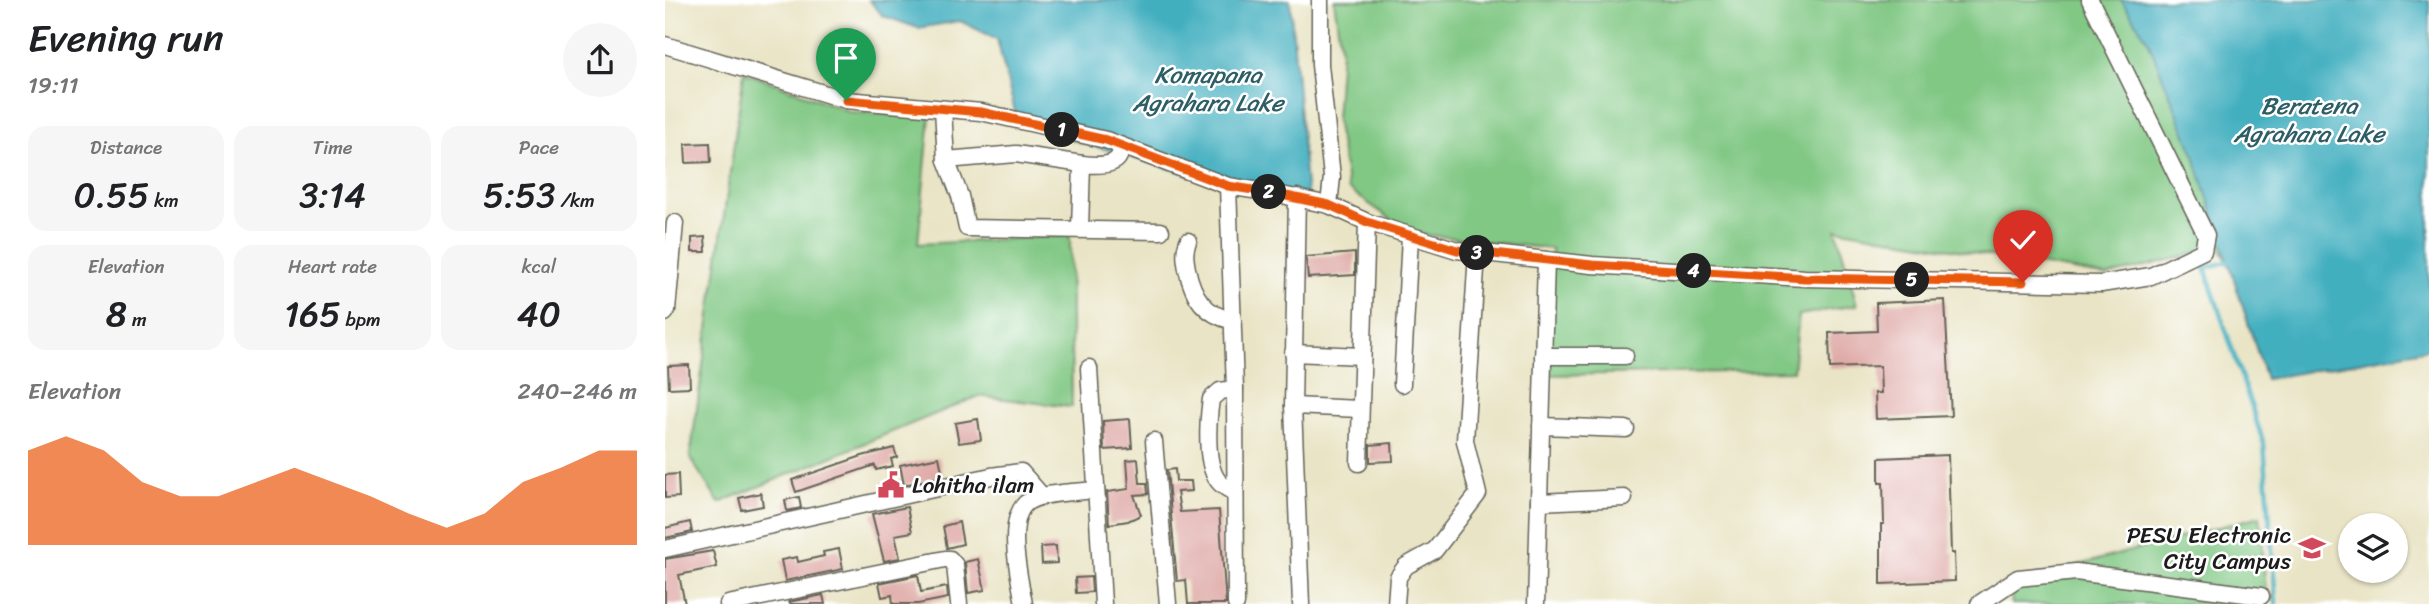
<!DOCTYPE html>
<html lang="en">
<head>
<meta charset="utf-8">
<style>
  :root { --surface:#fff; --page:#f6f6f6; --text:#202124; --muted:#757577; --accent:#ea580c }
  body { margin:0; font-family:Sriracha,sans-serif; background:var(--page); color:var(--text); height:100vh; display:flex; flex-direction:column; font-size:26px; white-space:nowrap }
  * { box-sizing:border-box; margin:0 }
  p { font-size:23px; color:var(--muted) }
  .icon { flex:none; width:38px; height:38px; fill:none; stroke:currentColor; stroke-width:2; stroke-linecap:round; stroke-linejoin:round }
  .map { position:relative; flex:1; overflow:hidden }
  .side { display:flex; flex-direction:column; background:var(--surface); width:665px }
  .side>* { flex:none }
  .fabs { position:absolute; left:1673px; top:513px; display:grid; gap:14px }
  .fabs a { display:grid; place-items:center; width:70px; height:70px; border-radius:50%; background:var(--surface); box-shadow:0 2px 5px #0004; font-size:35px }
  .pin { position:absolute; display:grid; place-items:center; width:60px; height:60px; color:#fff; margin:-72px -30px; border-radius:50% 50% 50% 0; rotate:-45deg; box-shadow:0 0 7px #0007 }
  .pin .icon { rotate:45deg }
  .km { position:absolute; width:35px; height:35px; margin:-18px; border-radius:50%; background:#222; color:#fff; font-size:19px; line-height:35px; text-align:center }
  .round { display:grid; place-items:center; flex:none; width:74px; height:74px; border-radius:37px; background:var(--page) }
  .summary { display:flex; align-items:center; justify-content:space-between; height:119px; padding:0 28px }
  h1 { font-size:38px; font-weight:600; line-height:52px }
  .stats { display:grid; grid-template-columns:repeat(3,1fr); gap:10px; height:119px; padding:7px 28px }
  .stats div { display:grid; align-content:center; border-radius:18px; background:var(--page); text-align:center }
  .stats b { font-size:35px; font-weight:600 }
  .stats small { font-size:19px; font-weight:400 }
  .stats p { font-size:19px }
  .chart { height:196px; padding:14px 28px }
  .chart p { display:flex; justify-content:space-between }
  .chart svg { width:100%; height:126px; margin-top:7px; fill:var(--accent); opacity:.7 }
  main { display:flex; flex:1; min-height:0 }
  .map>svg:first-child { display:block }
  .green { fill:#81c884; stroke:#4e7250; stroke-width:2 }
  .water { fill:#42afbf; stroke:#2f666e; stroke-width:2 }
  .lines { fill:none; stroke-linecap:round; stroke-linejoin:round }
  .stream { stroke:#42afbf; stroke-width:4.5 }
  .building { fill:#dfaba8 }
  .minor-casing { stroke:#646257; stroke-width:19 }
  .minor { stroke:#fff; stroke-width:16 }
  .route-casing { stroke:#fff; stroke-width:14 }
  .route { stroke:#ea580c; stroke-width:9 }
  .labels { text-anchor:middle; dominant-baseline:central; stroke-width:5; stroke-linejoin:round; paint-order:stroke }
  .poi-label { font-size:23px; fill:#1c1c1c; stroke:#fff; text-anchor:start }
  .water-label { font-size:24px; font-style:italic; fill:#2d5e65; stroke:#fff }
</style>
</head>
<body>
<main>
<section class="side">
<div class="summary"><div><h1>Evening run</h1><p>19:11</p></div><a class="round"><svg class="icon" aria-label="share" viewBox="0 0 24 24"><path d="M12 15V3M7 8l5-5 5 5M5 13v7h14v-7"/></svg></a></div>
<div class="stats">
<div><p>Distance</p><b>0.55<small> km</small></b></div>
<div><p>Time</p><b>3:14</b></div>
<div><p>Pace</p><b>5:53<small> /km</small></b></div>
</div>
<div class="stats">
<div><p>Elevation</p><b>8<small> m</small></b></div>
<div><p>Heart rate</p><b>165<small> bpm</small></b></div>
<div><p>kcal</p><b>40</b></div>
</div>
<div class="chart"><p><span>Elevation</span>240–246 m</p>
<svg viewBox="0 0 160 44" preserveAspectRatio="none"><path d="M0 44V11L10 6L20 11L30 22L40 27L50 27L60 22L70 17L80 22L90 27L100 33L110 38L120 33L130 22L140 17L150 11L160 11V44z"/></svg>
</div>
</section>
<div class="map">
<svg width="1764" height="604" viewBox="0 0 1764 604">
  <rect width="100%" height="100%" fill="#fff"/>
  <filter id="ink" filterUnits="userSpaceOnUse"><feTurbulence type="fractalNoise" baseFrequency=".0143" numOctaves="2"/><feDisplacementMap in="SourceGraphic" scale="14" xChannelSelector="R" yChannelSelector="G"/><feConvolveMatrix kernelMatrix="1 2 1 2 8 2 1 2 1" color-interpolation-filters="sRGB"/></filter>
  <filter id="wash" filterUnits="userSpaceOnUse"><feTurbulence type="fractalNoise" baseFrequency=".00686" numOctaves="4" result="noise"/><feDisplacementMap in="SourceGraphic" scale="28" xChannelSelector="R" yChannelSelector="G"/><feGaussianBlur stdDeviation="1.57" result="paint"/><feColorMatrix in="noise" values="0 0 0 0 0 0 0 0 0 0 0 0 0 0 0 0 0 1.4 0 .05"/><feComposite in="paint" operator="in"/></filter>
  <g filter="url(#wash)">
    <rect width="100%" height="100%" fill="#e9e4c5"/>
    <g class="green">
      <polygon points="669,0 1764,0 1614,365 1555,247 1442,276 1171,229 1192,305 1134,315 1128,371 882,375 887,249 746,233 683,189 671,119 676,50"/>
      <polygon points="79,72 186,112 265,117 253,244 405,236 407,407 314,396 54,503 25,458"/>
      <polygon points="1595,516 1602,604 1346,604 1350,582"/>
    </g>
    <g class="water">
      <polygon points="204,0 625,0 643,209 353,124 332,39 295,21 253,28 218,16"/>
      <polygon points="1456,0 1764,0 1764,349 1601,379 1528,152 1483,41"/>
    </g>
    <g class="lines">
      <polyline class="stream" points="1568,260 1540,268 1599,444 1611,604"/>
    </g>
    <g id="blocks">
      <g class="building">
        <polygon points="45,143 46,162 21,163 20,144"/>
        <polygon points="40,237 41,252 27,252 27,238"/>
        <polygon points="690,253 690,275 643,278 641,257"/>
        <polygon points="1280,300 1286,416 1211,419 1210,393 1216,393 1215,366 1165,368 1164,333 1212,331 1211,303"/>
        <polygon points="24,365 25,387 4,388 3,366"/>
        <polygon points="313,419 316,440 294,443 290,423"/>
        <polygon points="465,419 467,448 439,450 438,421"/>
        <polygon points="727,443 728,461 705,462 705,445"/>
        <polygon points="229,448 232,457 226,459 228,466 211,470 210,465 131,492 127,480 197,456"/>
        <polygon points="1283,455 1286,553 1289,553 1290,581 1216,584 1216,524 1219,524 1218,483 1214,483 1214,458"/>
        <polygon points="274,457 278,476 239,485 235,465"/>
        <polygon points="473,459 475,483 482,483 483,494 469,495 476,515 463,521 444,524 442,492 464,489 462,460"/>
        <polygon points="510,469 511,481 526,481 527,491 512,492 515,512 554,510 561,604 523,604 521,580 512,581 502,470"/>
        <polygon points="13,474 14,497 0,498 0,475"/>
        <polygon points="96,493 98,506 77,510 74,498"/>
        <polygon points="134,497 136,508 122,511 120,500"/>
        <polygon points="242,507 247,532 230,535 235,558 219,561 207,514"/>
        <polygon points="25,522 27,532 0,538 0,528"/>
        <polygon points="294,522 298,544 282,548 278,526"/>
        <polygon points="391,546 392,563 377,564 376,547"/>
        <polygon points="174,549 178,569 120,581 116,560 132,557 133,562 159,556 158,552"/>
        <polygon points="48,551 52,567 14,575 20,604 0,604 0,559"/>
        <polygon points="313,559 320,590 303,593 300,562"/>
        <polygon points="253,575 256,592 282,587 283,598 253,604 228,604 227,595 217,597 214,583"/>
        <polygon points="426,577 427,592 411,593 410,578"/>
        <polygon points="158,595 160,604 125,604 124,602"/>
      </g>
    </g>
  </g>
  <g filter="url(#ink)">
    <use href="#blocks" fill-opacity="0" stroke="#646257" stroke-width="2"/>
    <g class="lines">
      <g class="minor-casing">
        <g id="minor">
          <polyline points="655,0 655,65 667,177 664,205"/>
          <polyline points="0,45 181,100 316,112 441,140 563,186"/>
          <polyline points="278,109 281,160 295,196 302,228 496,231"/>
          <polyline points="281,160 351,154 417,164 415,229"/>
          <path d="M417 164C426 165 447 167 453 158 456 154 455 150 456 146"/>
          <polyline points="632,197 628,406 636,604"/>
          <polyline points="702,222 792,250 927,265 1140,278 1436,284 1486,276 1538,251 1541,235 1425,0"/>
          <path d="M523 241C519 252 520 258 522 269 528 297 539 314 568 321"/>
          <polyline points="0,313 2,310 10,223"/>
          <polyline points="628,353 697,356"/>
          <polyline points="878,356 960,356"/>
          <polyline points="424,368 438,604"/>
          <polyline points="737,384 745,237"/>
          <polyline points="628,406 695,409"/>
          <polyline points="876,426 961,429"/>
          <polyline points="489,441 503,604"/>
          <path d="M570 493C565 490 559 487 555 483 539 467 543 420 546 399L555 391 570 389"/>
          <polyline points="874,502 959,498"/>
          <polyline points="0,549 326,476 356,472 377,496"/>
          <polyline points="63,604 280,559 285,559 290,565 294,604"/>
          <path d="M359 604C355 579 340 522 361 503 375 492 414 492 431 490"/>
          <polyline points="571,604 570,389 563,186 607,193 664,205 702,222 694,463"/>
          <polyline points="731,604 733,577 741,566 770,550 813,494 800,441 812,253"/>
          <polyline points="871,604 881,260"/>
          <polyline points="1314,604 1353,578 1411,572 1596,596"/>
        </g>
      </g>
      <use href="#minor" class="minor"/>
    </g>
  </g>
  <g class="lines" filter="url(#ink)">
    <g class="route-casing">
      <polyline id="route" points="181,100 316,112 441,140 563,186 607,193 664,205 702,222 792,250 927,265 1140,278 1358,282"/>
    </g>
    <use href="#route" class="route"/>
  </g>
  <defs>
    <g id="civic-bare" transform="scale(2.1)"><path d="M-.6-6.5H3V-4.5H.6V-3L4-1V1h2V6H-6V1h2V-1L-.6-3ZM-1.2 2.5V6h2.4V2.5Z" fill="#d1495b" stroke="#fff" stroke-width="2.5" paint-order="stroke"/></g>
    <g id="university-bare" transform="scale(2.1)"><path d="M0-5L7-2L0 1L-7-2ZM-4 1L0 2.5L4 1V4Q0 6-4 4Z" fill="#d1495b" stroke="#fff" stroke-width="2.5" paint-order="stroke"/></g>
  </defs>
  <g fill-rule="evenodd">
    <use href="#civic-bare" x="226" y="485"/>
    <use href="#university-bare" x="1647" y="548"/>
  </g>
  <g class="labels">
    <g class="poi-label">
      <text x="247" y="485">Lohitha ilam</text>
      <text x="1626" y="535" text-anchor="end">PESU Electronic<tspan x="1626" dy="26">City Campus</tspan></text>
    </g>
    <g class="water-label">
      <text x="543" y="75">Komapana<tspan x="543" dy="28">Agrahara Lake</tspan></text>
      <text x="1644" y="106">Beratena<tspan x="1644" dy="28">Agrahara Lake</tspan></text>
    </g>
  </g>
</svg>
<div class="fabs">
<a><svg class="icon" aria-label="layers" viewBox="0 0 24 24"><path d="M12 4l9 5-9 5-9-5zM3 14l9 5 9-5"/></svg></a>
</div>
<div class="pin" style="left:181px;top:100px;background:#1e9e55"><svg class="icon" aria-label="arrive" viewBox="0 0 24 24"><path d="M6 21V4h12l-3 4 3 4H6"/></svg></div>
<div class="pin" style="left:1358px;top:282px;background:#d93025"><svg class="icon" aria-label="check" viewBox="0 0 24 24"><path d="M5 12l5 5 9-10"/></svg></div>
<b class="km" style="left:397px;top:130px">1</b>
<b class="km" style="left:604px;top:192px">2</b>
<b class="km" style="left:812px;top:253px">3</b>
<b class="km" style="left:1029px;top:271px">4</b>
<b class="km" style="left:1247px;top:280px">5</b>
</div>
</main>
</body>
</html>
